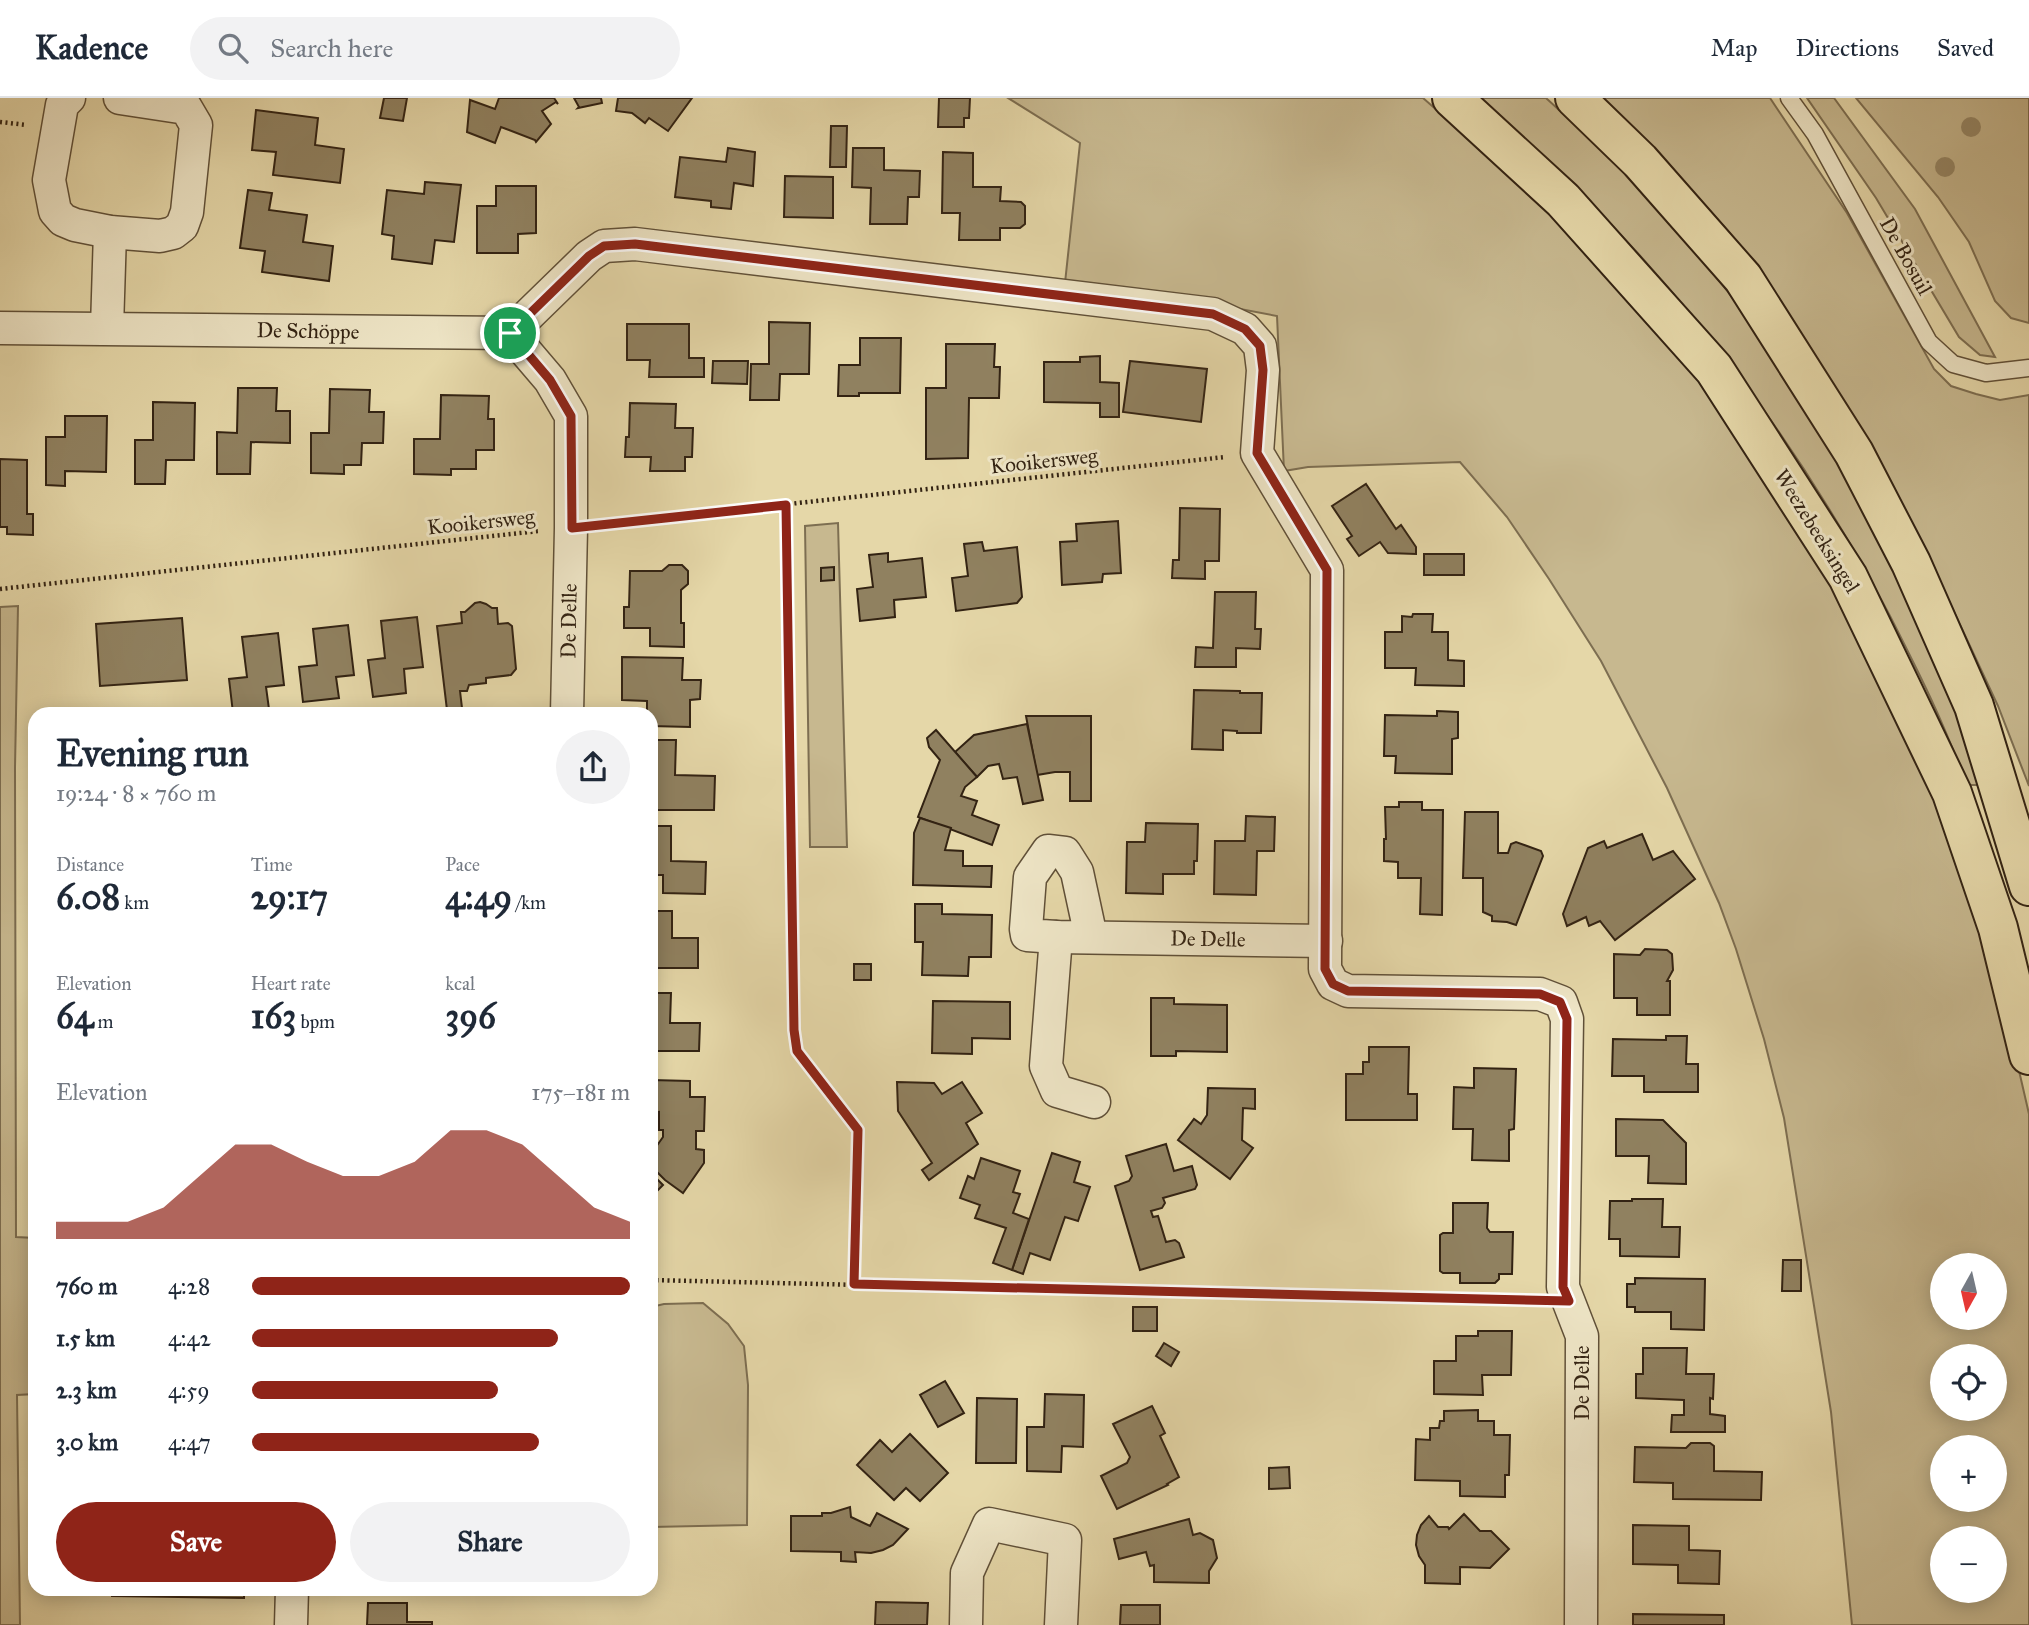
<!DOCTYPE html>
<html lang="en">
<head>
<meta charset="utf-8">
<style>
  :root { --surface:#fff; --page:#f2f2f3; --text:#1f2937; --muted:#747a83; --line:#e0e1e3; --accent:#8f2418 }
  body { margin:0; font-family:"IM FELL Great Primer",serif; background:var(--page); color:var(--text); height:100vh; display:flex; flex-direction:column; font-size:26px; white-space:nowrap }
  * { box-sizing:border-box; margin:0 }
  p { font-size:23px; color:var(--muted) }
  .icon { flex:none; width:38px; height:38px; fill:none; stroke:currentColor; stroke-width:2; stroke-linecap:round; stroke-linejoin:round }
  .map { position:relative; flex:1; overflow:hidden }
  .details { position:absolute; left:28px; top:609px; width:630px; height:889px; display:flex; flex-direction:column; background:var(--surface); border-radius:21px; box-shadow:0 4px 18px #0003 }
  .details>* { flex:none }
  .needle { width:46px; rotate:188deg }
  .controls { position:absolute; left:1930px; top:1155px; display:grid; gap:14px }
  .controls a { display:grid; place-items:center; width:77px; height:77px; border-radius:50%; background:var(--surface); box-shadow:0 4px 18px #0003; font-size:35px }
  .pin { position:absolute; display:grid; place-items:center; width:60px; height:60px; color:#fff; margin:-30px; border:4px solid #fff; border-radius:50%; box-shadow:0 2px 7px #0007 }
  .round { display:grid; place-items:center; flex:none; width:74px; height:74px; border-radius:37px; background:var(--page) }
  .overview { display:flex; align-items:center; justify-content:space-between; height:119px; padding:0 28px }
  h1 { font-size:38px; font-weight:700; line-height:52px }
  .figures { display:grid; grid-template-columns:repeat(3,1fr); gap:10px; height:119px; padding:7px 28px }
  .figures div { display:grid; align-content:center }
  .figures b { font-size:35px; font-weight:700 }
  .figures small { font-size:19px; font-weight:400 }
  .figures p { font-size:19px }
  .chart { height:196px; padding:14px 28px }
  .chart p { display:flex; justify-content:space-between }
  .chart svg { width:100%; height:126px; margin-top:7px; fill:var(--accent); opacity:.7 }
  .cta { display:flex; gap:14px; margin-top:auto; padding:14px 28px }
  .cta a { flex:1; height:80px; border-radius:42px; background:var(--accent); color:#fff; font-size:28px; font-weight:700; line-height:80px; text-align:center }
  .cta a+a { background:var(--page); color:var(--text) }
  ul { padding:0 28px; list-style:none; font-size:23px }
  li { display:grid; grid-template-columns:112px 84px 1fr; align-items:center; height:52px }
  li i { height:18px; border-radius:9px; background:var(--accent) }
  header { display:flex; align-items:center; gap:42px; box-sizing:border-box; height:98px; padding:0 35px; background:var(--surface); border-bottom:2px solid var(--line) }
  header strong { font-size:33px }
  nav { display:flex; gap:38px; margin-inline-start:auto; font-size:24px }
  .search { width:490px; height:63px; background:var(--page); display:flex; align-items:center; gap:18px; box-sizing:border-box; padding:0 24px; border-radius:38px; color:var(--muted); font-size:26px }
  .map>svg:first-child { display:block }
  .green { fill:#c7b88f; stroke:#7d6e51; stroke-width:2; fill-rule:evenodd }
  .building { fill:#908160; stroke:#332313; stroke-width:2 }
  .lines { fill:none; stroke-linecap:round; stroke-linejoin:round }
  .lane-casing { stroke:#605038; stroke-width:19 }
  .street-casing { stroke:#605038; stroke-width:35 }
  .primary-casing { stroke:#332313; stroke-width:42 }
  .path { stroke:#332313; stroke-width:4.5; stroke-dasharray:2 3.5; stroke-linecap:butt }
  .lane { stroke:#eee5c6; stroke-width:16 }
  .street { stroke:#eee5c6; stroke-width:32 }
  .primary { stroke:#e5d7a8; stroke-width:38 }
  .tree { fill:#978867 }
  .route-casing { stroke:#fff; stroke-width:14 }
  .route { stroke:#8f2418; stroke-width:9 }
  .labels { text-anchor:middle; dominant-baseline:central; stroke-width:6; stroke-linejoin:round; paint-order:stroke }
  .street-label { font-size:21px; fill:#332313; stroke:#eee5c6 }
</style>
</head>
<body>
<header>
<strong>Kadence</strong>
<div class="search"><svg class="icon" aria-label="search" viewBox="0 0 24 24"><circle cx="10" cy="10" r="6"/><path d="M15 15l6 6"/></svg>Search here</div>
<nav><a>Map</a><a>Directions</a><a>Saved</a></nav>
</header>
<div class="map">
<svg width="2029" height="1527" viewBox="0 0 2029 1527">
  <rect width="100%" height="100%" fill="#e5d7a8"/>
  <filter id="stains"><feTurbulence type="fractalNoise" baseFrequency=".00286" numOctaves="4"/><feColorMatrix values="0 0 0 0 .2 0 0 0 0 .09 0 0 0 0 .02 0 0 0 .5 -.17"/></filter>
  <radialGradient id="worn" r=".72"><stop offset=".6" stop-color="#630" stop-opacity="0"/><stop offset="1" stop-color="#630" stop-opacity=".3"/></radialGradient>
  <g class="green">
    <path d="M1008 0H1423L1544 106 1690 267 1802 430 1932 677 1993 860 2029 1016V1527H1852L1831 1314 1784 1020 1764 941 1736 851 1719 805 1667 690 1601 563 1549 481 1507 419 1460 364 1308 369 1284 373 1277 218 1198 203 1065 185 1080 45ZM1942 1167H1995V1220H1942ZM1942 1258H1995V1311H1942ZM1942 1349H1995V1402H1942ZM1942 1440H1995V1493H1942Z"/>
    <path d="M1475 0H1546L1619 67 1703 162 1782 263 1853 384 1985 671 1978 687H1966C1946 628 1918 573 1890 518 1811 367 1703 216 1581 96 1547 63 1510 32 1475 0Z"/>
    <polygon points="1602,0 1770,0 1847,115 1934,271 1951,288 1976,296 2000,302 2029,297 2029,688 1998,608 1927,456 1899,402 1813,254 1773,194 1728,133 1667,65"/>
    <polygon points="1807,0 1834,0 1915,111 1995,259 1980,257 1959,239 1876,100"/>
    <polygon points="1856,0 2029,0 2029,225 2011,220 1995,203 1969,144 1938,99"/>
    <polygon points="838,425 847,749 810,749 805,428"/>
    <polygon points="18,508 15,670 16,1139 35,1140 35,1296 17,1297 20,1527 0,1527 0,509"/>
    <polygon points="703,1205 728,1226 744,1248 748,1287 747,1427 651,1429 651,1209 664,1206"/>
  </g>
  <g class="building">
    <polygon points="384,0 407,0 403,23 380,20"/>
    <polygon points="499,0 554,0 558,6 556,4 542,13 551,26 536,44 535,42 501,29 495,45 467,34 470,2 495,11"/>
    <polygon points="574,0 601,0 602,5 578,10 579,9"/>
    <polygon points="618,0 692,0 668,33 649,20 645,25 632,15 616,13"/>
    <polygon points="939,0 970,0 969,20 964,20 964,29 938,29"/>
    <polygon points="256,12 318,20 315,47 344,51 340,85 273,77 276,54 252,52"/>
    <polygon points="831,28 847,28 846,69 830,69"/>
    <polygon points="728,50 755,54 753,88 734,85 731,111 711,109 711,103 675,99 680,59 726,64"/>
    <polygon points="853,50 884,50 884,72 920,73 919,99 908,99 907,126 870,126 871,90 852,89"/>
    <polygon points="943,54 973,55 973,89 1001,89 1000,103 1021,104 1025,108 1025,126 1020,130 1000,130 1000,142 959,142 960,115 942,115"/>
    <polygon points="785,78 833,79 833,120 784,119"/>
    <polygon points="425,84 461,87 454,144 435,142 432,166 392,161 394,138 382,136 387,92 424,96"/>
    <polygon points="496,88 536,88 536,135 518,136 518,155 477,155 477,108 496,108"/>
    <polygon points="248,92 272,95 269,112 307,117 303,144 333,148 329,183 262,174 265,153 240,150"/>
    <polygon points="769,224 810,225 809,276 780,276 779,302 750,302 751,266 769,266"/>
    <polygon points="627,226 689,226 689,260 704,260 704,279 649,279 650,262 627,262"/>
    <polygon points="860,240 901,240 900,295 859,295 859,298 838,298 839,267 860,267"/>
    <polygon points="946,246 995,246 994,269 1000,269 999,300 969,300 968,360 926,361 926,290 946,290"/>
    <polygon points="1100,258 1100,284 1119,285 1119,319 1100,319 1100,305 1044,304 1044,264 1080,264 1080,259"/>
    <polygon points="713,263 748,263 747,286 712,285"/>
    <polygon points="1130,263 1207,271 1201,324 1123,314"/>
    <polygon points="238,290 277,290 276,313 290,313 290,345 251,344 250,376 217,376 217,334 237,335"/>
    <polygon points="330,291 370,292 369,314 384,314 383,345 362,345 361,367 344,367 344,376 311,375 311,335 329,335"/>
    <polygon points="441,297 489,298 488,321 494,321 494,352 476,352 476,371 451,371 451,377 414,376 414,341 440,341"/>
    <polygon points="153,304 195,305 194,362 166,362 165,386 135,386 135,342 153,342"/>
    <polygon points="630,305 676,306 675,330 693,330 692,359 685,359 685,373 650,373 651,359 625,359 626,339 629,339"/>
    <polygon points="65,318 107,318 106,374 65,373 65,388 46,387 46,339 65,339"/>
    <polygon points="0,361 27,362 27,416 33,416 33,437 7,436 7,429 0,429"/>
    <polygon points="1366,386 1396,431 1401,427 1416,449 1416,456 1388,455 1380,444 1359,458 1347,441 1352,438 1332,408"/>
    <polygon points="1180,410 1220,411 1219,463 1205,463 1205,481 1172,480 1173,462 1179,462"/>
    <polygon points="1118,423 1121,475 1103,476 1102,484 1062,487 1060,444 1077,443 1076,426"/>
    <polygon points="982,444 984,453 1017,449 1022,499 1017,505 956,513 952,480 968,478 964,446"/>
    <polygon points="888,455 888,464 922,460 926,499 894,502 895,519 860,523 857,491 873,489 869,457"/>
    <rect x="1424" y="456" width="40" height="21"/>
    <polygon points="669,467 682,467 688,473 688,486 681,492 681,525 684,525 684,549 650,548 650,530 624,530 624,509 629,509 630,473 662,473"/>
    <polygon points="834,469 834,482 821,483 821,470"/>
    <polygon points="1215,494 1256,494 1255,531 1261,531 1260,551 1236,550 1236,569 1195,569 1196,549 1213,550"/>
    <polygon points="480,504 486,506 492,510 497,510 498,526 508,525 512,528 516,571 511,577 486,580 486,585 469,587 467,593 460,593 462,610 447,612 437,528 462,525 461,514 465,514 475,505"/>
    <polygon points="1413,516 1433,516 1432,534 1448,534 1448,562 1464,563 1464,588 1415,587 1416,570 1385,570 1385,534 1402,534 1402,518 1412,519"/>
    <polygon points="417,519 423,569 404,571 406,595 373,599 368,562 385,560 381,523"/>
    <polygon points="182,520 187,582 100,588 96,526"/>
    <polygon points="348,527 354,577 336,579 339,600 303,604 299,569 317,567 313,531"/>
    <polygon points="278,535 284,587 266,589 269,611 233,615 229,581 247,579 242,539"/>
    <polygon points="622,559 683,560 682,582 701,582 700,601 690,602 690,629 651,628 651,616 647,616 647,603 622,602"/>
    <polygon points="1194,592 1240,593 1240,595 1262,595 1261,635 1237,635 1237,633 1223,632 1223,652 1192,651"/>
    <polygon points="1437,613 1458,614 1458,640 1452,641 1452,676 1395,675 1396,658 1384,658 1385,617 1437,618"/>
    <polygon points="1026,618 1091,618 1091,703 1070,703 1070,674 1055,674 1037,677"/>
    <polygon points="1027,626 1043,702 1023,706 1017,679 1003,681 999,666 988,668 977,679 955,654 974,637"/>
    <polygon points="936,632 977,679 965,689 961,698 977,703 972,717 999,727 992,747 918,719 940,662 929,649 927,640"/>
    <polygon points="651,642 676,642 675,677 715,678 714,712 651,712"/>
    <polygon points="1399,704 1422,704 1422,712 1443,712 1442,817 1420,816 1421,780 1398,780 1398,764 1384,763 1384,741 1386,741 1385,709 1399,709"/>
    <polygon points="1465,714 1498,714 1498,755 1508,755 1511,746 1516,744 1541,753 1543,758 1516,827 1507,824 1492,823 1492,818 1483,814 1483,780 1463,780"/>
    <polygon points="1246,718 1275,719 1274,753 1257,753 1256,797 1214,796 1215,743 1245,743"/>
    <polygon points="920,720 951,730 945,752 963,753 963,768 992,768 991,789 913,787 914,735"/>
    <polygon points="1146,725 1198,726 1197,763 1194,763 1194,776 1163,776 1163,796 1126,795 1127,744 1145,744"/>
    <polygon points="651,728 671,728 671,763 706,764 705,796 663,795 663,777 651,777"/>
    <polygon points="1642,736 1653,762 1673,753 1695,781 1615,842 1600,823 1589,828 1586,819 1567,828 1563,816 1588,750 1604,743 1607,750"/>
    <polygon points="915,806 942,806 942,816 992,817 991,859 969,859 968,878 922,877 923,844 915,844"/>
    <polygon points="651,813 672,813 672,840 698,840 698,870 651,870"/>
    <polygon points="1645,851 1667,852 1672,856 1673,872 1667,883 1670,883 1670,917 1637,917 1637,900 1614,900 1614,856 1640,857"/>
    <rect x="854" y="866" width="17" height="16"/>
    <polygon points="651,895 671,895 670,925 700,925 699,953 651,953"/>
    <polygon points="1151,900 1174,900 1174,906 1227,907 1227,954 1176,953 1176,958 1151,958"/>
    <polygon points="933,903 1010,904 1010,941 972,940 972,956 932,955"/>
    <polygon points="1666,938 1687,938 1686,966 1698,966 1698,994 1644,994 1644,978 1612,978 1613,941 1666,942"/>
    <polygon points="1369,949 1409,949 1408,996 1417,996 1417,1022 1346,1022 1346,976 1363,976 1363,964 1369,964"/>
    <polygon points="1474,970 1516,971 1514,1031 1509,1032 1509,1063 1472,1062 1473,1031 1453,1031 1454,989 1474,990"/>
    <polygon points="651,982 690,983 690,999 705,999 704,1033 696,1033 696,1051 704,1052 704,1065 683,1095 665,1082 651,1068 651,1056 663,1039 663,1032 659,1032 659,1014 651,1015"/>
    <polygon points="897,984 934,985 942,996 962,984 982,1015 966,1025 978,1046 929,1082 922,1072 932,1065 898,1013"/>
    <polygon points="1208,990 1255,991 1255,1011 1243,1010 1242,1042 1253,1050 1230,1081 1178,1042 1194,1021 1201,1026 1207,1017"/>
    <polygon points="1616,1021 1663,1022 1686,1045 1686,1086 1648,1085 1649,1058 1616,1058"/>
    <polygon points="1166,1046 1174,1073 1192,1068 1197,1087 1195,1091 1163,1100 1165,1105 1162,1110 1151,1113 1153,1119 1158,1118 1166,1144 1175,1142 1179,1145 1184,1159 1140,1172 1115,1088 1129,1083 1132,1078 1126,1058"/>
    <polygon points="1052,1055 1080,1064 1074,1084 1090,1089 1078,1123 1065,1119 1050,1162 1030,1155 1023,1176 1012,1172"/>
    <polygon points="981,1060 1020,1073 1013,1094 1020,1096 1013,1115 1029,1121 1012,1172 993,1165 1006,1130 975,1120 980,1107 960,1100 968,1078 974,1081"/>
    <polygon points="651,1075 663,1087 651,1099"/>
    <polygon points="1632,1101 1663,1101 1662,1129 1680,1129 1679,1159 1620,1158 1620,1141 1609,1141 1610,1103 1632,1103"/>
    <polygon points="1453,1105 1488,1105 1487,1130 1490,1134 1513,1134 1512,1176 1499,1176 1499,1181 1495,1185 1460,1185 1460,1175 1443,1175 1440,1173 1440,1137 1443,1135 1453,1135"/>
    <polygon points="1783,1162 1801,1162 1801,1193 1782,1193"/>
    <polygon points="1635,1180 1705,1181 1704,1232 1671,1231 1671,1214 1635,1214 1635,1209 1627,1209 1627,1186 1635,1186"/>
    <rect x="1133" y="1209" width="24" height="24"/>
    <polygon points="1478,1233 1512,1233 1511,1277 1482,1277 1483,1297 1434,1296 1434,1263 1456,1263 1456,1238 1478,1238"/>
    <polygon points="1164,1245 1179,1254 1171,1268 1156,1258"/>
    <polygon points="1643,1250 1687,1250 1686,1276 1714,1276 1713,1301 1710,1300 1710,1316 1725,1318 1725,1334 1671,1334 1672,1317 1684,1317 1684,1302 1636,1300 1636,1276 1643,1276"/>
    <polygon points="945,1283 964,1315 938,1329 920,1297"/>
    <polygon points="1045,1296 1084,1297 1083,1349 1062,1348 1061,1374 1027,1373 1027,1329 1044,1329"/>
    <polygon points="977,1300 1017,1301 1016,1365 976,1365"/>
    <polygon points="1152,1308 1165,1335 1160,1338 1179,1379 1167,1386 1168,1387 1117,1411 1101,1378 1127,1365 1130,1359 1113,1326"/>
    <polygon points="1478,1312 1478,1323 1494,1323 1494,1337 1510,1337 1509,1377 1505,1377 1505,1399 1460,1398 1460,1383 1415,1382 1416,1341 1430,1342 1430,1330 1439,1330 1440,1323 1444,1323 1444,1313"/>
    <polygon points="910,1336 948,1375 920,1403 906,1390 894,1402 857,1367 880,1342 892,1354"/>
    <polygon points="1691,1345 1710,1345 1714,1348 1714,1373 1762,1374 1761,1402 1673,1401 1673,1385 1634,1384 1635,1349 1686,1350"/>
    <polygon points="1289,1369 1290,1390 1269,1391 1269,1370"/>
    <polygon points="850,1409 851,1419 870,1428 877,1415 908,1431 893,1447 883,1452 871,1455 855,1454 856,1464 841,1463 841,1454 791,1453 791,1418 822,1418 822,1415 831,1415"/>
    <polygon points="1464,1416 1480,1433 1491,1433 1509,1451 1490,1470 1460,1469 1460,1486 1425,1485 1425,1467 1419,1458 1416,1447 1417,1437 1421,1427 1429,1418 1438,1429 1448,1429 1449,1431"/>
    <polygon points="1189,1421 1193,1437 1200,1435 1213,1442 1217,1460 1209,1473 1209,1485 1154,1484 1154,1467 1150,1468 1146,1454 1119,1461 1114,1441"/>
    <polygon points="1633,1427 1689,1428 1689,1452 1720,1453 1719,1486 1678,1485 1678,1467 1633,1466"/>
    <polygon points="112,1491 244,1491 244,1500 112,1498"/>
    <polygon points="876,1504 928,1505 927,1527 875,1527"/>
    <polygon points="368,1505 407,1505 407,1524 432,1524 432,1527 367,1527"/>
    <polygon points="1121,1507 1160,1507 1160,1527 1120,1527"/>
    <polygon points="1633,1516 1724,1517 1724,1527 1633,1527"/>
  </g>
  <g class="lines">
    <g class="lane-casing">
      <polyline id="lane" points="1789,0 1815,36 1929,244 1953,266 1986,275 2029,270"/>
    </g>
    <g class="street-casing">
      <g id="street">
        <polyline points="69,0 62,7 49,82 55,113 63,122 75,127 110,134 160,138 173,135 182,128 187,114 196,27 186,10 120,0"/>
        <polyline points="0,230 510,235 589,158 604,148 635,146 1213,216 1245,231 1260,248 1263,272 1257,355 1327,472 1325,871 1333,886 1348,893 1540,896 1561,904 1567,921 1563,1189 1582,1238 1581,1527"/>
        <polyline points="107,230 110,134"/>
        <polyline points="510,235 550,282 571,318 571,430 567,616"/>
        <polyline points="1056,839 1046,968 1057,993 1094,1004"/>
        <polyline points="1091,839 1077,774 1065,755 1048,753 1030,779 1026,831 1027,837 1056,839 1326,843"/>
        <polyline points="291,1527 292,1491"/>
        <polyline points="966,1527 967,1475 989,1426 1065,1442 1061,1527"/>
      </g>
    </g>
    <g class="primary-casing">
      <g id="primary">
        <polyline points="1452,0 1563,102 1714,271 1848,479 1952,695 1998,830 2029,957"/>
        <polyline points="1575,0 1640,63 1743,180 1854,355 1911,465 1974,608 2029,788"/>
      </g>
    </g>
    <g class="path">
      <polyline points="0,24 27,27"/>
      <polyline points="786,407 794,931 798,953 858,1033 854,1186"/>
      <polyline points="603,426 1225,359"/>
      <polyline points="0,491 539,433"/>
      <polyline points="651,1182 1533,1203"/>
    </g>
    <use href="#lane" class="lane"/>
    <use href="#street" class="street"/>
    <use href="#primary" class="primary"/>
  </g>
  <g class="tree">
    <circle cx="1971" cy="29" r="10"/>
    <circle cx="1945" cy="69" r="10"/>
  </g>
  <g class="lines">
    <g class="route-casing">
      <polygon id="route" points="635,146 1213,216 1245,231 1260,248 1263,272 1257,355 1327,472 1325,871 1333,886 1348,893 1540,896 1560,904 1567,921 1563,1189 1569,1203 854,1186 858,1032 797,953 794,932 786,407 572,430 571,318 550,282 510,235 589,158 604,148"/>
    </g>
    <use href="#route" class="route"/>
  </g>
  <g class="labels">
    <g class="street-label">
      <text transform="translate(1906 158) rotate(61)">De Bosuil</text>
      <text transform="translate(308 233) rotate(1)">De Schöppe</text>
      <text transform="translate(1044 363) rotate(-6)">Kooikersweg</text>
      <text transform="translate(481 424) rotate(-6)">Kooikersweg</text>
      <text transform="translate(1817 433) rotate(58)">Weezebeeksingel</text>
      <text transform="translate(569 523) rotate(-89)">De Delle</text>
      <text transform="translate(1208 841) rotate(1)">De Delle</text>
      <text transform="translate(1582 1285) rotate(-90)">De Delle</text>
    </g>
  </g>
  <rect width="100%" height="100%" filter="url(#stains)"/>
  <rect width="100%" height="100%" fill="url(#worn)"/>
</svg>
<div class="controls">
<a><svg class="needle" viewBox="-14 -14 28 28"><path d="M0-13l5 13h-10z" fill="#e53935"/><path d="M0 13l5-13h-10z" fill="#747a83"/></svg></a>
<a><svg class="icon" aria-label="locate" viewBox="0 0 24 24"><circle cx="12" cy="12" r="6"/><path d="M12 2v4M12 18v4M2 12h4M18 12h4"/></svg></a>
<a>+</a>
<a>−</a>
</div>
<div class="pin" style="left:510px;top:235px;background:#1e9e55"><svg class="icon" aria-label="arrive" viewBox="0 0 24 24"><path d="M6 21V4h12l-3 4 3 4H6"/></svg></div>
<section class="details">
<div class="overview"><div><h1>Evening run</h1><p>19:24 · 8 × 760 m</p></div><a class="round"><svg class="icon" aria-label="share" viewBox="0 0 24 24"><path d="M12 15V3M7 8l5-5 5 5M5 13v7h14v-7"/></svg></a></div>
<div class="figures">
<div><p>Distance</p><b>6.08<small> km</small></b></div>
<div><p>Time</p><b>29:17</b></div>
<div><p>Pace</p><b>4:49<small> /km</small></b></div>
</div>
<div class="figures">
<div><p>Elevation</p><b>64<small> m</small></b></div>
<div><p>Heart rate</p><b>163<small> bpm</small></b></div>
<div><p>kcal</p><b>396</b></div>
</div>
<div class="chart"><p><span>Elevation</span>175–181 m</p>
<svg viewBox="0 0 160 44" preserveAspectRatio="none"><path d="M0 44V38L10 38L20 38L30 33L40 22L50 11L60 11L70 17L80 22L90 22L100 17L110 6L120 6L130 11L140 22L150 33L160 38V44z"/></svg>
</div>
<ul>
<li><b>760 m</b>4:28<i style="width:100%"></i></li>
<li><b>1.5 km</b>4:42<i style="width:81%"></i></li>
<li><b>2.3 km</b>4:59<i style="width:65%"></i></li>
<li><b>3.0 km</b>4:47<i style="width:76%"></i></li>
</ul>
<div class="cta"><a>Save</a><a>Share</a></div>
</section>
</div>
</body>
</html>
